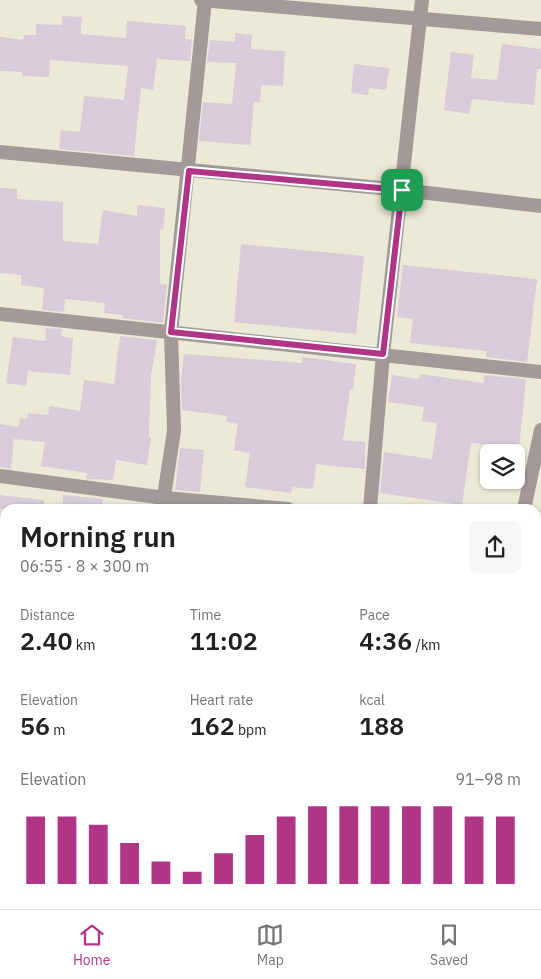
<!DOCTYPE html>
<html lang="en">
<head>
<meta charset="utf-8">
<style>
  :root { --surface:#fff; --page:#f6f6f6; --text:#202124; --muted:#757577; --line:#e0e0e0; --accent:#b13587 }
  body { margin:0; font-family:"IBM Plex Sans",sans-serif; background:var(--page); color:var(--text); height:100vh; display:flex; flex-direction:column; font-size:19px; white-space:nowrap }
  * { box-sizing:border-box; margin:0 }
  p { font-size:16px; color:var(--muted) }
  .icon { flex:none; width:28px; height:28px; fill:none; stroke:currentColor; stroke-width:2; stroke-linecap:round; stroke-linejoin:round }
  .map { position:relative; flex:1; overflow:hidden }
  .side { position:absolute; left:0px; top:504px; width:541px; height:406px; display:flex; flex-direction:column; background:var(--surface); border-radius:15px 15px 0 0; box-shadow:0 1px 4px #0004 }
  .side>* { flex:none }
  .controls { position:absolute; left:480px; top:444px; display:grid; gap:10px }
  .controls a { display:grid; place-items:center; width:45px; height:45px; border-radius:8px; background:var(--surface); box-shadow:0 1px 4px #0004; font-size:25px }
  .pin { position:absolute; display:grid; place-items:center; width:42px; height:42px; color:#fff; margin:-21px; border-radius:10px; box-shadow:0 2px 8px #0006 }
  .round { display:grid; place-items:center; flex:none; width:52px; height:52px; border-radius:8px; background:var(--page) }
  .head { display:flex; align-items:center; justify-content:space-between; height:85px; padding:0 20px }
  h1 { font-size:28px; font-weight:600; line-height:38px }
  .metrics { display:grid; grid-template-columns:repeat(3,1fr); gap:8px; height:85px; padding:5px 20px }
  .metrics div { display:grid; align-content:center }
  .metrics b { font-size:25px; font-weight:600 }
  .metrics small { font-size:14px; font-weight:400 }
  .metrics p { font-size:14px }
  .chart { height:140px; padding:10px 20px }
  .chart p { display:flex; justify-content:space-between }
  .chart svg { width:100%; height:90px; margin-top:5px; stroke:var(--accent); stroke-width:6 }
  .dock { display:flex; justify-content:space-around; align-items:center; height:70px; border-top:1px solid var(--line); background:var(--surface); font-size:14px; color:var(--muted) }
  .dock a { display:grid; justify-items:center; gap:2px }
  .dock .current { color:var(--accent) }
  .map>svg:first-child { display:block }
  .building { fill:#d9cbda }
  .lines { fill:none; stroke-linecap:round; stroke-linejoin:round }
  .minor { stroke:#a29998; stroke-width:14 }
  .secondary { stroke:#807371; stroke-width:14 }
  .rail-casing { stroke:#48463d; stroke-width:5.5 }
  .rail { stroke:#fff; stroke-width:4; stroke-dasharray:11; stroke-linecap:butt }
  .route-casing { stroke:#fff; stroke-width:10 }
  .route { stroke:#b13587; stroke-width:6 }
</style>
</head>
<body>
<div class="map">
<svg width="541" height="909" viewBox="0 0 541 909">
  <rect width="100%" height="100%" fill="#ece9d6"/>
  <g class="building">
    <polygon points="62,16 82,17 81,34 126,38 127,21 186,26 185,39 192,40 190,61 157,59 153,90 141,88 134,156 59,149 61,130 80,132 84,96 124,100 128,66 50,60 49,77 22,76 22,72 0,71 0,37 23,40 24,35 36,35 36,24 62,25"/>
    <polygon points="235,33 252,35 251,49 285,51 283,86 261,85 260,102 254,102 250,145 199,141 203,102 232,104 236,63 207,62 210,40 235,42"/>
    <polygon points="502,44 541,49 541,69 537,69 534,105 472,99 469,114 444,110 451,52 474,55 471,78 497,80"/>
    <polygon points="354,64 389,68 386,90 369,88 368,95 351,93"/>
    <polygon points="0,188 17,189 17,199 63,202 63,241 98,244 103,210 137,216 138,205 165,208 163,229 160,229 160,284 167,285 163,323 122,318 123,315 104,313 105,303 65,299 64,312 42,310 44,288 21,285 21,275 0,273"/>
    <polygon points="241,244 364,256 356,334 234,322"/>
    <polygon points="403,265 537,279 527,362 486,357 486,351 410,343 413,319 397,317"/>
    <polygon points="46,328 62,329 61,336 73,338 70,375 28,371 26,386 6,383 13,337 45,341"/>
    <polygon points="120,336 157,340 151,376 149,437 151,438 147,465 116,460 113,480 86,479 87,473 41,466 45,442 14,439 11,469 0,467 0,424 19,427 20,418 27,419 28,413 48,415 49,406 80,411 84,380 114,384"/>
    <polygon points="184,354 302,363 302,357 356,364 353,390 350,389 343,440 365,442 365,469 316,464 313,489 292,487 291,493 245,487 250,453 234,450 238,424 226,422 227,416 182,410 181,379"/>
    <polygon points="420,374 484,383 484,375 526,379 519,448 471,443 462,505 380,493 384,452 432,459 437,423 422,421 424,407 388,402 392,375 419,379"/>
    <polygon points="180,448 204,450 200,492 175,490"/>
    <polygon points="0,495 44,500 44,509 0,509"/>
    <polygon points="63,495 103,499 103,509 62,509"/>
  </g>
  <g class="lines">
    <g class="minor">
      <polyline points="201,0 541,29"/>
      <polyline points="0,152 402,190 541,206"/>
      <polyline points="0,314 541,372"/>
      <polyline points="0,476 165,498 288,509"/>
      <polyline points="162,509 174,431 171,332 205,0"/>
      <polyline points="370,509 383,354 422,0"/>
      <polyline points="524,509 541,430"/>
      <polyline points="0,749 5,750"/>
      <polyline points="5,905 59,909"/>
      <polyline points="122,909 122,905"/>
      <polyline points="326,909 327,905"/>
      <polyline points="474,909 474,905"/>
    </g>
    <g class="secondary">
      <polyline points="0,620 5,620"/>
      <polyline points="536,713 541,715"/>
    </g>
    <g class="rail-casing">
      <g id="rail">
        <polyline points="536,591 541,560"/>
        <polyline points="536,657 541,627"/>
        <polyline points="495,909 496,905"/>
        <polyline points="510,909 511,905"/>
      </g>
    </g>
    <use href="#rail" class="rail"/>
  </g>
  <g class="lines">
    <g class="route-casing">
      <polygon id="route" points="189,171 402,190 383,354 171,332"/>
    </g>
    <use href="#route" class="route"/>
  </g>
</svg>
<div class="controls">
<a><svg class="icon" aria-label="layers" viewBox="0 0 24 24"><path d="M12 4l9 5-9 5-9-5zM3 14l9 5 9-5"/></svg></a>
</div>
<div class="pin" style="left:402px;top:190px;background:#1e9e55"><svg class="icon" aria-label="arrive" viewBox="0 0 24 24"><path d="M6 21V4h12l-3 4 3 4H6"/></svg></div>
<section class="side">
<div class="head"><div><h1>Morning run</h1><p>06:55 · 8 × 300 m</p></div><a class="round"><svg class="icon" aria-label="share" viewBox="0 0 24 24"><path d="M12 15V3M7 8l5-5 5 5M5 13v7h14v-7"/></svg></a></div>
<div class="metrics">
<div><p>Distance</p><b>2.40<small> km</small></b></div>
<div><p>Time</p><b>11:02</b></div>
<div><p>Pace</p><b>4:36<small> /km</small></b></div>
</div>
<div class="metrics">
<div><p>Elevation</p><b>56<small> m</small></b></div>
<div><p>Heart rate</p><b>162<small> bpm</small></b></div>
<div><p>kcal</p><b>188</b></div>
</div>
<div class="chart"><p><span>Elevation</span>91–98 m</p>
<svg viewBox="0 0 160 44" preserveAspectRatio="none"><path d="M5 44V11M15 44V11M25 44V15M35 44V24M45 44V33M55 44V38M65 44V29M75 44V20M85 44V11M95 44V6M105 44V6M115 44V6M125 44V6M135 44V6M145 44V11M155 44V11"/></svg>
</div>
</section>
</div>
<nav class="dock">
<a class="current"><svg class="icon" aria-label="home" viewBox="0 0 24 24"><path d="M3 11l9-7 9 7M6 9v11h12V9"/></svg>Home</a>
<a><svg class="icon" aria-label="map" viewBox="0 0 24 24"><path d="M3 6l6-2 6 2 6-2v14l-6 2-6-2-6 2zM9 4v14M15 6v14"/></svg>Map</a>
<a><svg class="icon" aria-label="saved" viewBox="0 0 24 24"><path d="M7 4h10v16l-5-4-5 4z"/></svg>Saved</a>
</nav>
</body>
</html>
